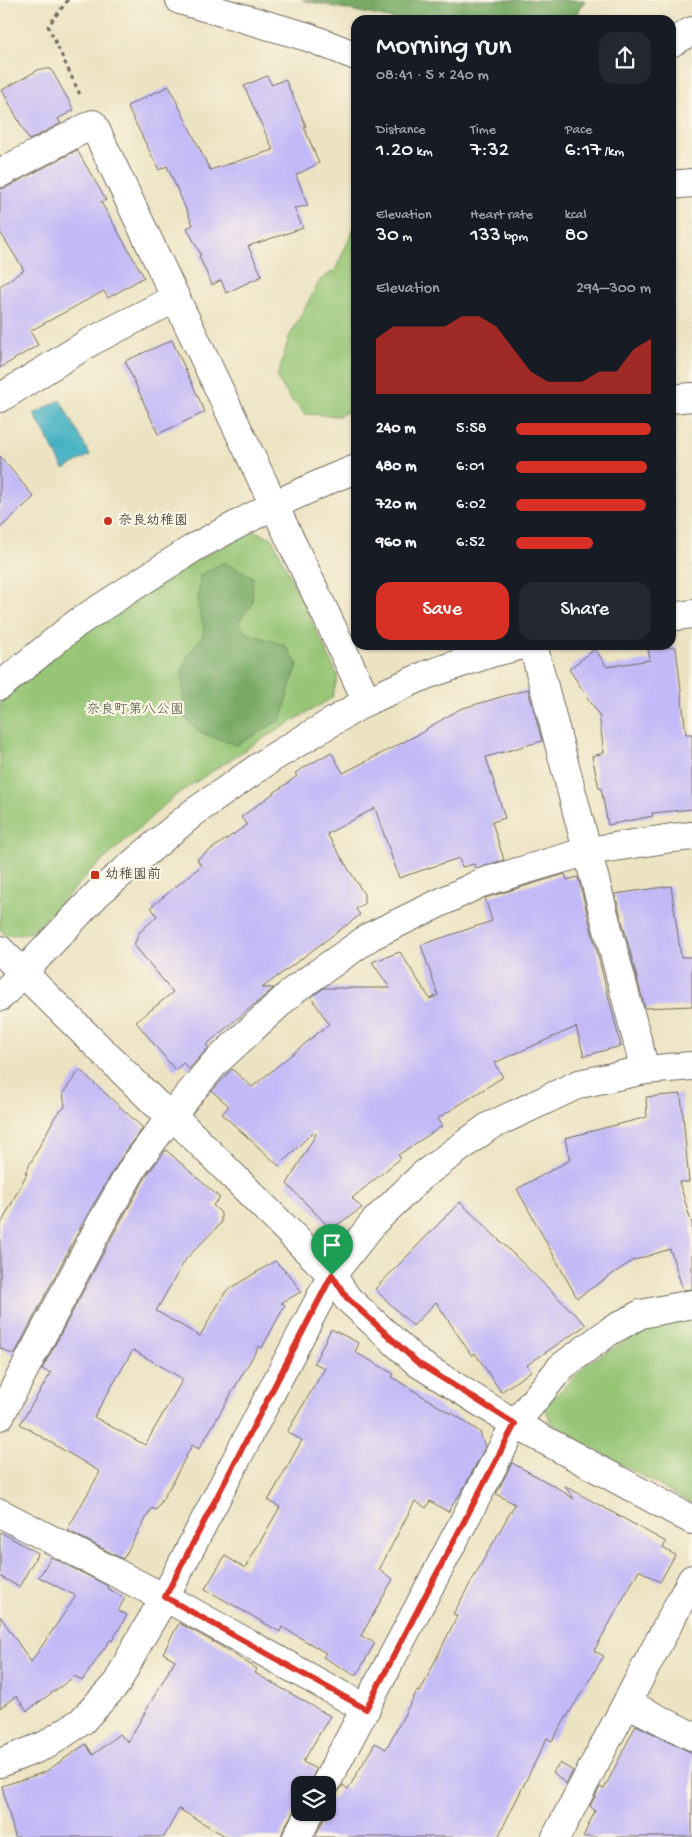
<!DOCTYPE html>
<html lang="en">
<head>
<meta charset="utf-8">
<style>
  :root { --surface:#171b24; --page:#242831; --text:#f1f3f6; --muted:#9ea1a6; --accent:#d93025 }
  body { margin:0; font-family:"Gochi Hand","Klee One",sans-serif; background:var(--page); color:var(--text); height:100vh; display:flex; flex-direction:column; font-size:19px; white-space:nowrap }
  * { box-sizing:border-box; margin:0 }
  p { font-size:16px; color:var(--muted) }
  .icon { flex:none; width:28px; height:28px; fill:none; stroke:currentColor; stroke-width:2; stroke-linecap:round; stroke-linejoin:round }
  .map { position:relative; flex:1; overflow:hidden }
  .details { position:absolute; left:351px; top:15px; width:325px; height:635px; display:flex; flex-direction:column; background:var(--surface); border-radius:15px; box-shadow:0 1px 4px #0004 }
  .details>* { flex:none }
  .controls { position:absolute; left:291px; top:1776px; display:grid; gap:10px }
  .controls a { display:grid; place-items:center; width:45px; height:45px; border-radius:10px; background:var(--surface); box-shadow:0 1px 4px #0004; font-size:25px }
  .pin { position:absolute; display:grid; place-items:center; width:42px; height:42px; color:#fff; margin:-51px -21px; border-radius:50% 50% 50% 0; rotate:-45deg; box-shadow:0 0 5px #0007 }
  .pin .icon { rotate:45deg }
  .round { display:grid; place-items:center; flex:none; width:52px; height:52px; border-radius:15px; background:var(--page) }
  .head { display:flex; align-items:center; justify-content:space-between; height:85px; padding:0 25px }
  h1 { font-size:28px; font-weight:600; line-height:38px }
  .metrics { display:grid; grid-template-columns:repeat(3,1fr); gap:8px; height:85px; padding:5px 25px }
  .metrics div { display:grid; align-content:center }
  .metrics b { font-size:21px; font-weight:600 }
  .metrics small { font-size:14px; font-weight:400 }
  .metrics p { font-size:14px }
  .chart { height:140px; padding:10px 25px }
  .chart p { display:flex; justify-content:space-between }
  .chart svg { width:100%; height:90px; margin-top:5px; fill:var(--accent); opacity:.7 }
  .action { display:flex; gap:10px; margin-top:auto; padding:10px 25px }
  .action a { flex:1; height:58px; border-radius:15px; background:var(--accent); color:#fff; font-size:20px; font-weight:600; line-height:58px; text-align:center }
  .action a+a { background:var(--page); color:var(--text) }
  ul { padding:0 25px; list-style:none; font-size:16px }
  li { display:grid; grid-template-columns:80px 60px 1fr; align-items:center; height:38px }
  li i { height:12px; border-radius:6px; background:var(--accent) }
  .map>svg:first-child { display:block }
  .green { fill:#95c574; stroke:#607850 }
  .forest { fill:#78aa66; stroke:#526a48 }
  .water { fill:#45b1c3; stroke:#386e77 }
  .building { fill:#c3b9f7; fill-rule:evenodd }
  .lines { fill:none; stroke-linecap:round; stroke-linejoin:round }
  .minor-casing { stroke:#6f6b60; stroke-width:30 }
  .path { stroke:#6f6b60; stroke-width:3; stroke-dasharray:4 4; stroke-linecap:butt }
  .minor { stroke:#fff; stroke-width:28 }
  .route-casing { stroke:#fff; stroke-width:10 }
  .route { stroke:#d93025; stroke-width:6 }
  .poi-dot { fill:#c8321e; stroke:#fcf5e5; stroke-width:2 }
  .labels { text-anchor:middle; dominant-baseline:central; stroke-width:4.5; stroke-linejoin:round; paint-order:stroke }
  .poi-label { font-size:14px; fill:#2b2b2b; stroke:#fcf5e5; text-anchor:start }
  .park-label { font-size:14px; fill:#4b5941; stroke:#fcf5e5 }
</style>
</head>
<body>
<div class="map">
<svg width="692" height="1837" viewBox="0 0 692 1837">
  <rect width="100%" height="100%" fill="#fcf5e5"/>
  <filter id="ink" filterUnits="userSpaceOnUse"><feTurbulence type="fractalNoise" baseFrequency=".02" numOctaves="2"/><feDisplacementMap in="SourceGraphic" scale="10" xChannelSelector="R" yChannelSelector="G"/><feConvolveMatrix kernelMatrix="1 2 1 2 8 2 1 2 1" color-interpolation-filters="sRGB"/></filter>
  <filter id="wash" filterUnits="userSpaceOnUse"><feTurbulence type="fractalNoise" baseFrequency=".0096" numOctaves="4" result="noise"/><feDisplacementMap in="SourceGraphic" scale="20" xChannelSelector="R" yChannelSelector="G"/><feGaussianBlur stdDeviation="1.12" result="paint"/><feColorMatrix in="noise" values="0 0 0 0 0 0 0 0 0 0 0 0 0 0 0 0 0 1.4 0 .05"/><feComposite in="paint" operator="in"/></filter>
  <g filter="url(#wash)">
    <rect width="100%" height="100%" fill="#ece3c2"/>
    <g class="green">
      <polygon points="356,224 356,408 339,416 305,414 291,400 277,378 289,337 320,280 335,270"/>
      <polygon points="251,530 272,538 338,676 332,698 254,744 176,795 88,874 33,932 6,936 0,930 0,702 80,633 201,558"/>
      <polygon points="692,1320 692,1504 553,1425 544,1407 588,1363 650,1327"/>
    </g>
    <g class="forest">
      <polygon points="302,0 585,0 574,20 398,20"/>
      <polygon points="224,562 253,577 252,605 238,622 247,633 285,645 298,665 289,689 282,719 237,745 202,733 185,719 182,675 187,657 202,637 204,628 198,606 200,575"/>
    </g>
    <polygon class="water" points="60,400 90,455 64,469 34,414"/>
    <g id="blocks">
      <g class="building">
        <polygon points="40,69 51,69 74,110 58,119 61,123 29,140 2,90"/>
        <polygon points="267,76 272,85 285,79 306,126 304,127 319,163 296,175 308,206 294,208 303,228 248,246 262,276 226,293 221,280 212,285 199,256 201,255 187,228 193,225 167,166 159,170 127,106 169,86 210,170 273,150 244,86"/>
        <polygon points="77,150 106,200 101,202 144,277 108,298 104,291 30,331 38,345 0,368 0,286 24,270 0,232 0,189 7,187"/>
        <polygon points="172,340 205,412 158,434 125,361"/>
        <polygon points="0,456 34,497 0,528"/>
        <polygon points="676,647 686,734 692,734 692,809 652,813 653,816 608,825 601,788 599,788 592,756 604,753 599,715 569,669 595,649 607,667 650,660 648,649"/>
        <polygon points="528,689 542,741 486,757 505,818 492,822 504,860 476,868 474,864 462,867 459,858 399,878 375,808 327,834 364,894 364,904 356,909 360,915 262,988 274,988 206,1045 209,1047 189,1069 183,1063 175,1070 136,1022 173,992 134,945 139,933 157,916 151,907 201,866 197,859 247,825 241,817 297,776 295,773 331,752 343,773 427,730 426,729 460,709"/>
        <polygon points="565,874 567,880 578,877 621,1046 584,1056 576,1027 494,1063 503,1077 437,1119 442,1126 398,1155 401,1158 352,1198 362,1208 331,1229 287,1184 316,1134 313,1132 279,1166 222,1114 229,1106 212,1091 232,1069 252,1087 329,1024 311,997 324,988 390,988 372,962 400,952 430,999 438,995 421,945 492,921 485,898"/>
        <polygon points="671,886 681,957 692,957 692,1006 645,1008 615,894"/>
        <polygon points="80,1070 143,1128 121,1158 86,1217 14,1355 0,1348 0,1226 27,1173 25,1173 56,1115 65,1107 63,1093"/>
        <polygon points="681,1094 689,1182 679,1182 692,1224 692,1289 683,1290 670,1249 632,1261 577,1298 517,1189 570,1160 565,1138 647,1117 646,1097"/>
        <path d="M166 1150 220 1198 213 1205 221 1213V1223L186 1259 156 1311 200 1336 226 1291 275 1261 291 1277 301 1292 281 1303 285 1305 262 1348 259 1346 199 1449 192 1445 171 1485 156 1510 152 1508 123 1559 67 1530 100 1472 20 1424 51 1373 42 1369 114 1233 147 1175ZM133 1350 183 1379 145 1445 94 1417Z"/>
        <polygon points="460,1202 586,1325 527,1365 531,1371 501,1392 475,1353 472,1356 436,1302 413,1326 375,1289"/>
        <polygon points="331,1329 359,1343 355,1352 394,1374 392,1377 451,1414 452,1413 480,1432 485,1447 466,1484 448,1512 430,1501 426,1508 415,1501 379,1570 393,1579 361,1636 375,1643 356,1676 323,1657 326,1653 282,1627 280,1632 205,1589 225,1556 245,1568 280,1507 268,1501 302,1440 287,1432 325,1368 314,1363"/>
        <polygon points="512,1463 556,1487 574,1499 565,1486 648,1532 666,1542 663,1548 675,1555 660,1582 639,1570 594,1651 604,1656 552,1741 547,1738 498,1837 315,1837 324,1819 325,1812 328,1812 328,1800 334,1798 343,1785 348,1789 375,1743 386,1749 417,1691 420,1692 457,1616 453,1614 515,1504 496,1494"/>
        <polygon points="0,1532 38,1553 19,1587 0,1576"/>
        <polygon points="51,1557 108,1586 107,1588 125,1598 118,1611 127,1615 112,1641 110,1640 82,1681 75,1676 27,1711 16,1696 0,1708 0,1616 31,1662 76,1596 39,1577"/>
        <polygon points="179,1623 219,1645 257,1669 255,1673 330,1716 303,1762 316,1769 309,1785 300,1785 300,1800 283,1830 281,1837 227,1837 179,1809 164,1837 15,1837 2,1786 45,1772 86,1744 93,1755 119,1734 128,1742 175,1660 163,1653"/>
        <polygon points="636,1725 692,1753 692,1837 583,1837 595,1811 590,1806 600,1787 604,1789"/>
        <polygon points="560,1763 573,1771 566,1784 553,1772"/>
      </g>
    </g>
  </g>
  <g filter="url(#ink)">
    <use href="#blocks" fill-opacity="0" stroke="#6f6b60" stroke-width="1"/>
    <g class="lines">
      <g class="minor-casing">
        <g id="minor">
          <polyline points="180,0 308,37 356,56"/>
          <polyline points="671,43 692,31"/>
          <polyline points="0,173 93,124 367,701"/>
          <polyline points="671,185 692,183"/>
          <polyline points="0,398 90,342 176,298"/>
          <polyline points="671,399 692,397"/>
          <polyline points="671,617 692,614"/>
          <polyline points="533,645 645,1070"/>
          <polyline points="0,686 77,623 195,547 274,505 333,478 356,469"/>
          <polyline points="0,950 156,1104 172,1115 332,1275 347,1298 418,1363 515,1424 692,1520"/>
          <polyline points="0,997 98,893 193,813 272,758 367,701 426,675 491,653 523,645"/>
          <polyline points="0,1416 100,1225 134,1166 172,1115 214,1064 294,990 371,936 481,883 588,851 672,838 692,836"/>
          <polyline points="0,1513 149,1590 165,1597 366,1709"/>
          <polyline points="627,1703 692,1736"/>
          <polyline points="0,1763 46,1745 82,1721 117,1683 138,1643 165,1597 332,1275 374,1222 423,1175 488,1127 579,1084 645,1070 692,1066"/>
          <polyline points="325,1785 515,1424 561,1367 610,1331 641,1314 692,1304"/>
          <polyline points="297,1837 310,1812"/>
          <polyline points="556,1837 692,1579"/>
        </g>
      </g>
      <polyline class="path" points="68,0 48,26 81,97"/>
      <use href="#minor" class="minor"/>
    </g>
  </g>
  <g class="lines" filter="url(#ink)">
    <g class="route-casing">
      <polygon id="route" points="332,1275 347,1298 418,1363 515,1424 366,1709 165,1597"/>
    </g>
    <use href="#route" class="route"/>
  </g>
  <g class="poi-dot">
    <circle cx="108" cy="521" r="5"/>
    <rect x="90" y="870" width="10" height="10" rx="2.5"/>
  </g>
  <g class="labels">
    <g class="poi-label">
      <text x="118" y="521">奈良幼稚園</text>
      <text x="105" y="875">幼稚園前</text>
    </g>
    <g class="park-label">
      <text x="135" y="710">奈良町第八公園</text>
    </g>
  </g>
</svg>
<div class="controls">
<a><svg class="icon" aria-label="layers" viewBox="0 0 24 24"><path d="M12 4l9 5-9 5-9-5zM3 14l9 5 9-5"/></svg></a>
</div>
<div class="pin" style="left:332px;top:1275px;background:#1e9e55"><svg class="icon" aria-label="arrive" viewBox="0 0 24 24"><path d="M6 21V4h12l-3 4 3 4H6"/></svg></div>
<section class="details">
<div class="head"><div><h1>Morning run</h1><p>08:41 · 5 × 240 m</p></div><a class="round"><svg class="icon" aria-label="share" viewBox="0 0 24 24"><path d="M12 15V3M7 8l5-5 5 5M5 13v7h14v-7"/></svg></a></div>
<div class="metrics">
<div><p>Distance</p><b>1.20<small> km</small></b></div>
<div><p>Time</p><b>7:32</b></div>
<div><p>Pace</p><b>6:17<small> /km</small></b></div>
</div>
<div class="metrics">
<div><p>Elevation</p><b>30<small> m</small></b></div>
<div><p>Heart rate</p><b>133<small> bpm</small></b></div>
<div><p>kcal</p><b>80</b></div>
</div>
<div class="chart"><p><span>Elevation</span>294–300 m</p>
<svg viewBox="0 0 160 44" preserveAspectRatio="none"><path d="M0 44V17L10 11L20 11L30 11L40 11L50 6L60 6L70 11L80 22L90 33L100 38L110 38L120 38L130 33L140 33L150 22L160 17V44z"/></svg>
</div>
<ul>
<li><b>240 m</b>5:58<i style="width:100%"></i></li>
<li><b>480 m</b>6:01<i style="width:97%"></i></li>
<li><b>720 m</b>6:02<i style="width:96%"></i></li>
<li><b>960 m</b>6:52<i style="width:57%"></i></li>
</ul>
<div class="action"><a>Save</a><a>Share</a></div>
</section>
</div>
</body>
</html>
